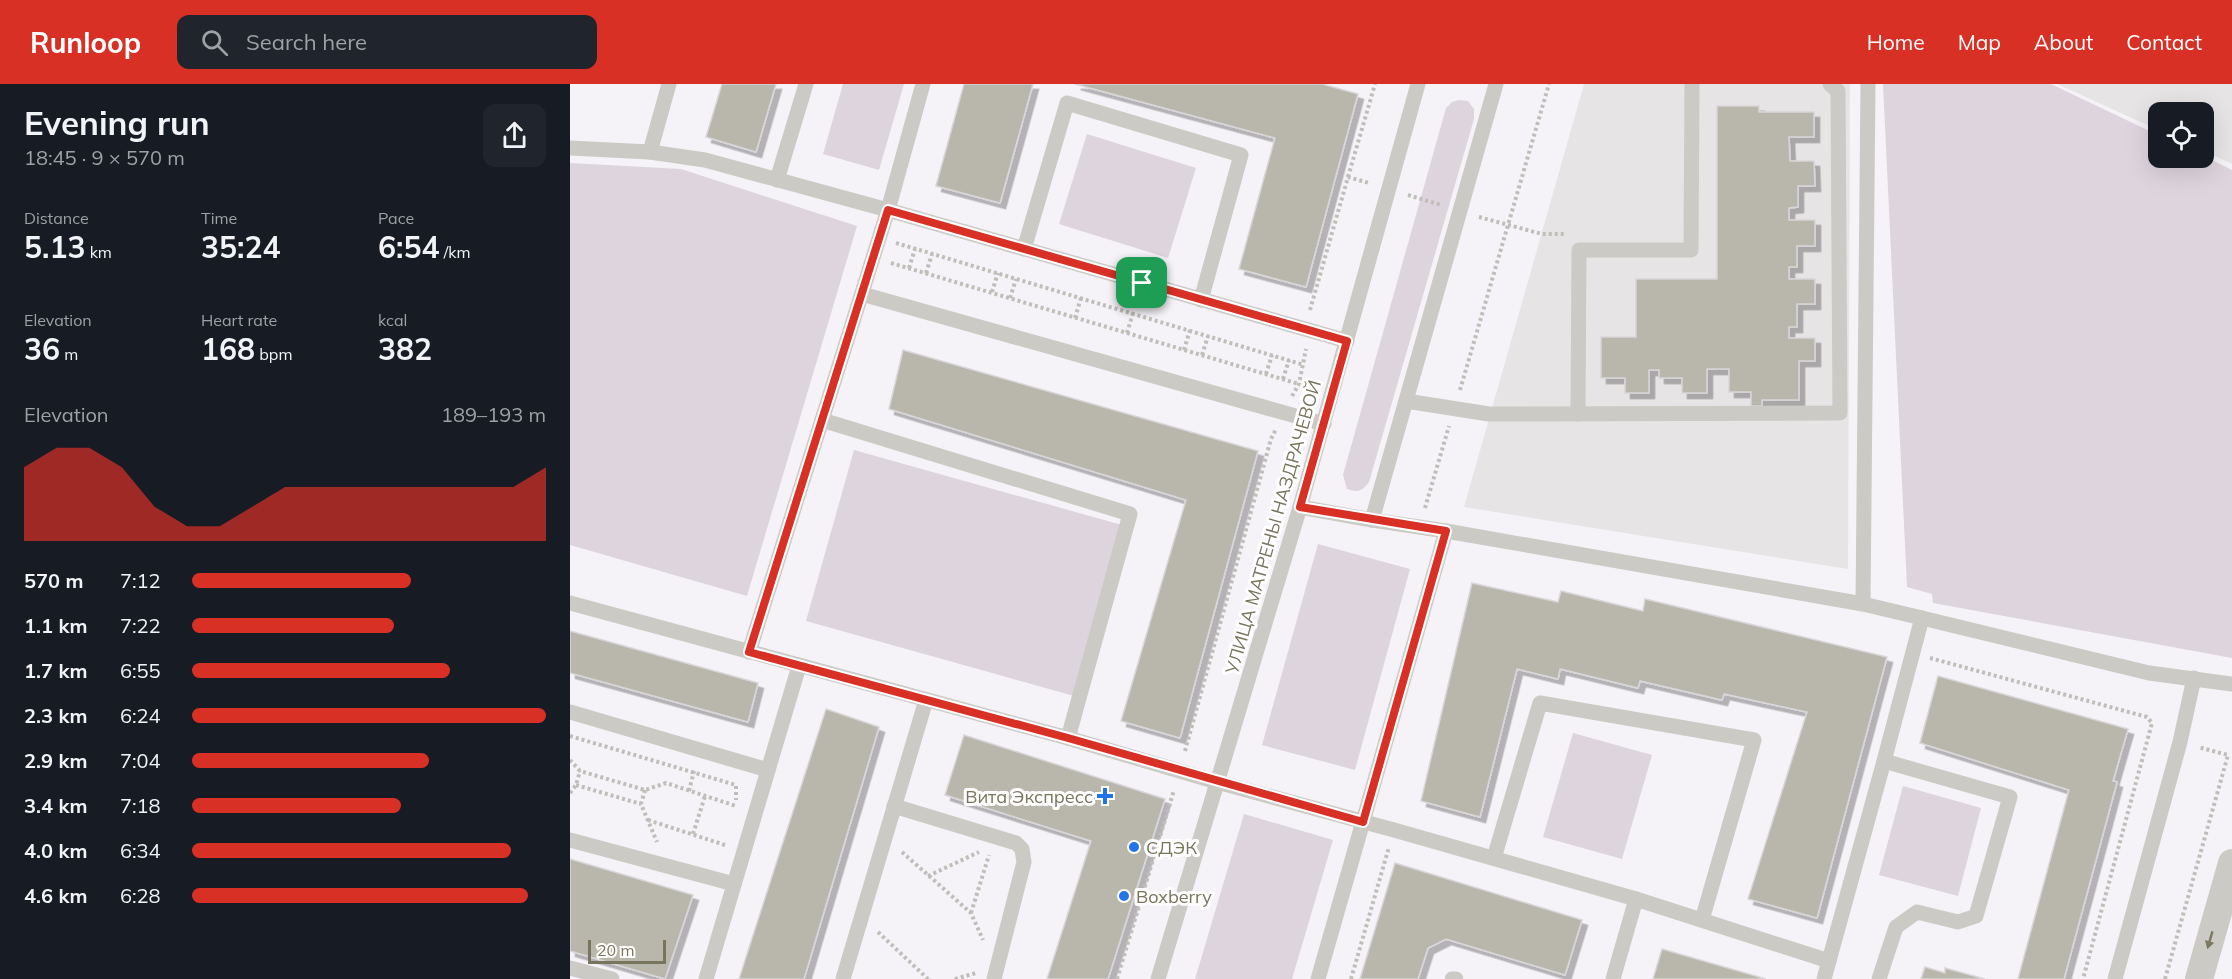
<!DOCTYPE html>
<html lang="en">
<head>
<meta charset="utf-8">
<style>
  :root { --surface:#171b24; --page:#20242c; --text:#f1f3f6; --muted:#9ea1a6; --accent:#d93025 }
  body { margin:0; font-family:Mulish,sans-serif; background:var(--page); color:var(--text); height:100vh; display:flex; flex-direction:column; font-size:22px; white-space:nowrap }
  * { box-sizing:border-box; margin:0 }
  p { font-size:20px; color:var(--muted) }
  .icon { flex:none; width:33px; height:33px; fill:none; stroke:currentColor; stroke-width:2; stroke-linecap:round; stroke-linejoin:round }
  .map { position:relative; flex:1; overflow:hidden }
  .side { display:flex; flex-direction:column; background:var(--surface); width:570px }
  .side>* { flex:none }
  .tools { position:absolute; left:1578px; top:18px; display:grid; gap:12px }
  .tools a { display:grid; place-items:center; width:66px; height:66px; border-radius:12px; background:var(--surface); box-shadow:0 6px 24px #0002; font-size:30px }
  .scale { position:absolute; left:18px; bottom:15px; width:78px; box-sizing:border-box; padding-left:6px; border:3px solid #79745d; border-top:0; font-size:16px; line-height:21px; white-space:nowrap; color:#79745d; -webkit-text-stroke:4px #fff; paint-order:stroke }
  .pin { position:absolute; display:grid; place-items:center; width:51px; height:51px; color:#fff; margin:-26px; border-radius:12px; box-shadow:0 3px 9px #0006 }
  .round { display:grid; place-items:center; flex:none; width:63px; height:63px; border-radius:12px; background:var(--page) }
  .head { display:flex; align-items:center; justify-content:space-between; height:102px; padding:0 24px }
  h1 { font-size:33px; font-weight:700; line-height:45px }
  .metrics { display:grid; grid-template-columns:repeat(3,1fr); gap:9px; height:102px; padding:6px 24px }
  .metrics div { display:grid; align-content:center }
  .metrics b { font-size:30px; font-weight:700 }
  .metrics small { font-size:16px; font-weight:400 }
  .metrics p { font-size:16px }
  .chart { height:168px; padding:12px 24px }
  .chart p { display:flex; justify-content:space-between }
  .chart svg { width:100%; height:108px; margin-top:6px; fill:var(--accent); opacity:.7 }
  ul { padding:0 24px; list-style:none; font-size:20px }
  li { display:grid; grid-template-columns:96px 72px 1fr; align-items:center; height:45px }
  li i { height:15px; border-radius:8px; background:var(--accent) }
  header { display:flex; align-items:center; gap:36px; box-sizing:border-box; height:84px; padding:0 30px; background:var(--accent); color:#fff }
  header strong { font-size:28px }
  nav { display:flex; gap:33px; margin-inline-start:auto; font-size:21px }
  .search { width:420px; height:54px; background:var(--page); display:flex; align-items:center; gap:15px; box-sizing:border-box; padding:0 21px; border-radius:12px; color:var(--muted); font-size:22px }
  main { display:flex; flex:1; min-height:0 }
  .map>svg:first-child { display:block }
  .built { fill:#e6e4e5 }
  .green { fill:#ded4de }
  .building { fill:#b9b6ab; stroke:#d7d6d8; stroke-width:1.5; filter:url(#shadow) }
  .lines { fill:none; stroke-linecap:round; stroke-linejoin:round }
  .path { stroke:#bfbeb9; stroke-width:4; stroke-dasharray:3 3; stroke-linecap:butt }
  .lane { stroke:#cbcac4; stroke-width:15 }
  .street { stroke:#cbcac4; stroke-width:28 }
  .oneway { fill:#7d7862 }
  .route-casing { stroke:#fff; stroke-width:12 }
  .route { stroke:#d93025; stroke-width:8 }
  .poi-dot { fill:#2374e8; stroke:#fff; stroke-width:2 }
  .labels { text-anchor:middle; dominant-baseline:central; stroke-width:6; stroke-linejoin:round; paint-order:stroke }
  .street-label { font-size:18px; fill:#79745d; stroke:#fff }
  .poi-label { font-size:18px; fill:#79745d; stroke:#fff; text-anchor:start }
</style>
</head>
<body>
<header>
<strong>Runloop</strong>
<div class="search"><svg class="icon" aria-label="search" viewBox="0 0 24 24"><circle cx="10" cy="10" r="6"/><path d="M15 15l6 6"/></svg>Search here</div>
<nav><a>Home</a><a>Map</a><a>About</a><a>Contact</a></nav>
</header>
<main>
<section class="side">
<div class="head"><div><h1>Evening run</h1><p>18:45 · 9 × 570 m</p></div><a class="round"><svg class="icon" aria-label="share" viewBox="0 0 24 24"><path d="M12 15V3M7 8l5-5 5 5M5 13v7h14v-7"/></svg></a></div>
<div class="metrics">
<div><p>Distance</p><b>5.13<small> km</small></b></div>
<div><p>Time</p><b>35:24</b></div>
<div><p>Pace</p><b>6:54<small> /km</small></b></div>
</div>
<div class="metrics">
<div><p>Elevation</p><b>36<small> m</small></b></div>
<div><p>Heart rate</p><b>168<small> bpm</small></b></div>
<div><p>kcal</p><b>382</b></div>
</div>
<div class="chart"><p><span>Elevation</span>189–193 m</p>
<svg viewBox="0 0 160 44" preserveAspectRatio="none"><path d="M0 44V14L10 6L20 6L30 14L40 30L50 38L60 38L70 30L80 22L90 22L100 22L110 22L120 22L130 22L140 22L150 22L160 14V44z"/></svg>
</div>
<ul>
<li><b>570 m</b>7:12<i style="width:62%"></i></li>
<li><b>1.1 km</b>7:22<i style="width:57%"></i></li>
<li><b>1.7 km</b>6:55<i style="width:73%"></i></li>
<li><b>2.3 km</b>6:24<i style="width:100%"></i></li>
<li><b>2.9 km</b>7:04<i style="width:67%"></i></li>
<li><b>3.4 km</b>7:18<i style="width:59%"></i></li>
<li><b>4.0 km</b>6:34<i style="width:90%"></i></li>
<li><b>4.6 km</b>6:28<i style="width:95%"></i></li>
</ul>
</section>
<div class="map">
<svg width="1662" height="895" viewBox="0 0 1662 895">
  <defs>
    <filter id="shadow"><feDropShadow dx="5.5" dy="5.5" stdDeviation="0" flood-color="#0004"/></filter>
  </defs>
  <rect width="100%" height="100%" fill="#f5f3f7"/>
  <g class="built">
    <polygon points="1014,0 1280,0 1278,485 894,423"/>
    <polygon points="1487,0 1662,0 1662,80 1634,67 1634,28 1588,28 1588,46"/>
  </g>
  <g class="green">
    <polygon points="273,0 334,0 309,86 253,70"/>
    <polygon points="1313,0 1481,0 1588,51 1588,74 1634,72 1662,86 1662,574 1363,519 1362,510 1337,503"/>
    <path d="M889 16 898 17 904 25V35L799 398C792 407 788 409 777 405L773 391 876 24 882 18Z"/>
    <polygon points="517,50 626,84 598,174 489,140"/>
    <polygon points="0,79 111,85 287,142 177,512 0,461"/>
    <polygon points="284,366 552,441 504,612 236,537"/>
    <polygon points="748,460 840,485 785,686 692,661"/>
    <polygon points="1003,649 1082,671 1052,775 973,753"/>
    <polygon points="1333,702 1411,724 1388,812 1309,791"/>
    <polygon points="674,730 763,756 722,895 625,895"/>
  </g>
  <g class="building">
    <polygon points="152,0 206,0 186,68 136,53"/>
    <polygon points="394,0 463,0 430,119 366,102"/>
    <polygon points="505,0 752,0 788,10 736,203 669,185 705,54"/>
    <polygon points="1147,22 1189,22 1189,28 1244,28 1244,53 1219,53 1220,77 1244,77 1245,102 1228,102 1228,123 1219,124 1219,136 1245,136 1245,162 1227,162 1227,183 1219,183 1219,195 1245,195 1245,220 1227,220 1227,243 1219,243 1219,254 1245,254 1245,277 1229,277 1229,316 1192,316 1192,322 1181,322 1181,308 1159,308 1159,285 1137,285 1137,309 1112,309 1112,294 1089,294 1089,286 1079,286 1079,309 1055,309 1055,294 1031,294 1031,253 1066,253 1066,195 1147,195"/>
    <polygon points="333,266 688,367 610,654 551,637 616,416 319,325"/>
    <polygon points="902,499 988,518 991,507 1073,527 1075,515 1317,573 1247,834 1178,815 1237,628 1154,610 1152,616 1070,597 1068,604 990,585 988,595 947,585 910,733 851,717"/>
    <polygon points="0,547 188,599 178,638 0,589"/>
    <polygon points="1368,592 1558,645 1543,697 1547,698 1494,895 1448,895 1499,706 1350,659"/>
    <polygon points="256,625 309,643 234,895 169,895"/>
    <polygon points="394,651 595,715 538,895 477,895 521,757 375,711"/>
    <polygon points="0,775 123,811 95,895 0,867"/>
    <polygon points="825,779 1012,836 995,891 876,855 858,864 848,895 790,895"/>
    <polygon points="1092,865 1196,895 1083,895"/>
    <polygon points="1355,883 1375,889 1375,884 1415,895 1351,895"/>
  </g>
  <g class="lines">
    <g class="path">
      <polyline points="778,93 805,0"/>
      <polyline points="838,111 871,121"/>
      <polyline points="909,133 972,150 996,150"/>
      <polyline points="326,159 734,281"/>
      <polyline points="321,179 729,300"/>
      <polyline points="339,184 345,165"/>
      <polyline points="356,189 362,170"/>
      <polyline points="422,208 428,189"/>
      <polyline points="440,214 446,195"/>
      <polyline points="740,226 778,93 799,99"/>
      <polyline points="505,234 511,214"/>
      <polyline points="557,249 563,229"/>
      <polyline points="614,266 620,246"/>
      <polyline points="632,271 638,252"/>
      <polyline points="696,290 702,271"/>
      <polyline points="713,295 719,276"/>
      <polyline points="890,306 979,0"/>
      <polyline points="722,312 729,300 736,265"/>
      <polyline points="855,424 879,342"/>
      <polyline points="1360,574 1577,633 1582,639 1513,895"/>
      <polyline points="0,652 166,701 166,716"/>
      <polyline points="615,667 701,355 706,345"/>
      <polyline points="0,676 10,687 75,706 96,699 166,722"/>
      <polyline points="6,701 71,720"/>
      <polyline points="75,706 71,720 87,758"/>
      <polyline points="119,707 124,687"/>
      <polyline points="0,709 6,701 10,687"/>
      <polyline points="78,736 155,761"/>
      <polyline points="123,750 135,712"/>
      <polyline points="332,768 401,829 413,856"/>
      <polyline points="358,792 409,768"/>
      <polyline points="401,829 419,771"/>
      <polyline points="308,848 358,895"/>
      <polyline points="385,895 406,889"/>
      <polyline points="547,895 604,706"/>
      <polyline points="781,895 819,763"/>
      <polyline points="1595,895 1658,671 1628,663"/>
    </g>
    <g class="lane">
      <polyline points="926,0 802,436 876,447 1293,520 1352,534"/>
      <polyline points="0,64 80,68 135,76 318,126 777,257"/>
      <polyline points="80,68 99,0"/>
      <polyline points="207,96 236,0"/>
      <polyline points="454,165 497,19 671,71 631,216"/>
      <polyline points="292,210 754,340"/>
      <polyline points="836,317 919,330 1270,329 1268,7 1260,0"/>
      <polyline points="1008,330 1009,166 1121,166 1122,0"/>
      <polyline points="252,336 560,430 498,654"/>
      <polyline points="730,423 802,436"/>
      <polyline points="0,519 498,654 647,698 824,746 1066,815 1259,877"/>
      <polyline points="1293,520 1298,0"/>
      <polyline points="179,568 318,126 353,0"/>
      <polyline points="0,628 198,686"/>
      <polyline points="324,722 446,759 452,765 454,778 424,895"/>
      <polyline points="0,756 164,800"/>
      <polyline points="924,774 970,619 1184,656 1132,836"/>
      <polyline points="0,884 42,895"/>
      <polyline points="136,895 229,582"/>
      <polyline points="273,895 356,616"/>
      <polyline points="588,895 730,423 848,0"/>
      <polyline points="748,895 876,447"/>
      <polyline points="882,895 886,895"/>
      <polyline points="1043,895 1066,815"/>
      <polyline points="1254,895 1314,677"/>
      <polyline points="1309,895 1326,843 1347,828 1388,838 1406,832 1440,713 1314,677 1352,534 1579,589 1662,600"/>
      <polyline points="1545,895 1610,658 1624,594"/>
    </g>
    <polyline class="street" points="1629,895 1662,779"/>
  </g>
  <defs><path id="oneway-solid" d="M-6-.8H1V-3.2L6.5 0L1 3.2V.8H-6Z" transform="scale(1.5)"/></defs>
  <use class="oneway" href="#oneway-solid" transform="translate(1640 856) rotate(106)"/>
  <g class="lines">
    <g class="route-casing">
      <polygon id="route" points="318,126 777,257 730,423 876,447 793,738 498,654 179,568"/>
    </g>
    <use href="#route" class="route"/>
  </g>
  <g class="poi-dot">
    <path d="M532 703h6v6h6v6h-6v6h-6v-6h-6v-6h6z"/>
    <circle cx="564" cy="763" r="6"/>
    <circle cx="554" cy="812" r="6"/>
  </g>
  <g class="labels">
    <g class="street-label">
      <text transform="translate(703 443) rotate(-74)">УЛИЦА МАТРЕНЫ НАЗДРАЧЕВОЙ</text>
    </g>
    <g class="poi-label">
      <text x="523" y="712" text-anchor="end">Вита Экспресс</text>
      <text x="576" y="763">СДЭК</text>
      <text x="566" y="812">Boxberry</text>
    </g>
  </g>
</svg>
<div class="tools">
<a><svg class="icon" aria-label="locate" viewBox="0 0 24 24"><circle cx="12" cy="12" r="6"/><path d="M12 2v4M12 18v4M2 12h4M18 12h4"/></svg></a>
</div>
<div class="scale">20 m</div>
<div class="pin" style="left:572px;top:199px;background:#1e9e55"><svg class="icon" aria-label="arrive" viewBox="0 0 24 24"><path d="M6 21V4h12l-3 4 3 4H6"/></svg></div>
</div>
</main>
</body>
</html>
